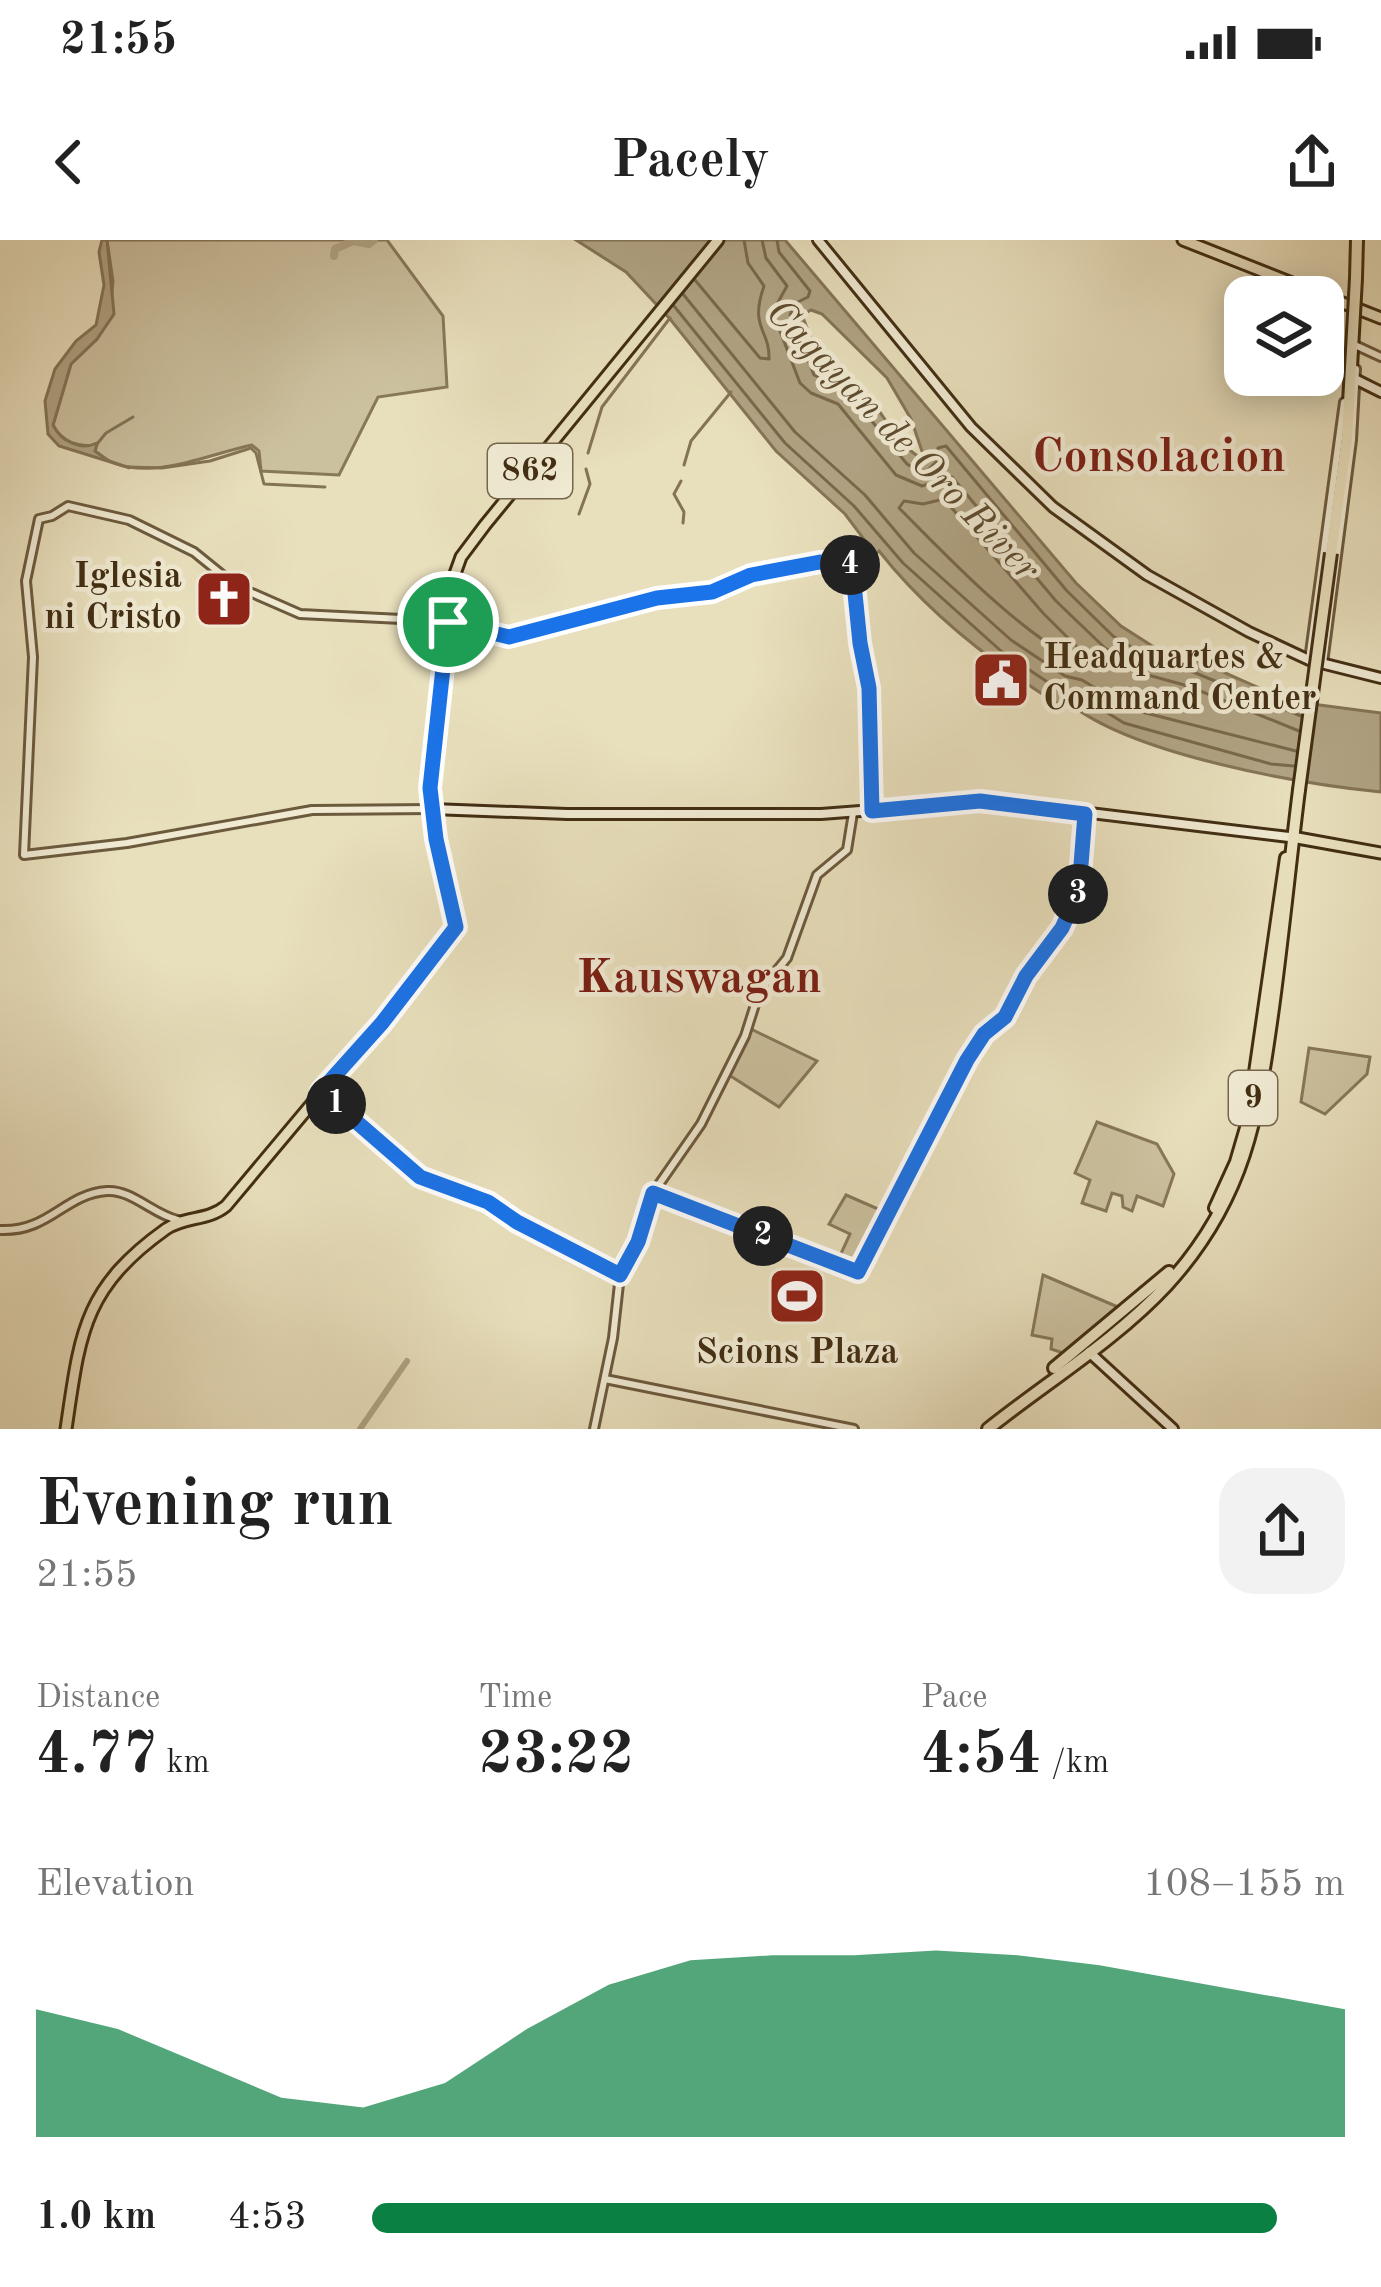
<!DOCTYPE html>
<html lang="en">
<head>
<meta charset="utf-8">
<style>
  :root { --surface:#fff; --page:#f2f2f2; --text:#222; --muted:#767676; --accent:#0b8043 }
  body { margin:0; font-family:"Old Standard TT",serif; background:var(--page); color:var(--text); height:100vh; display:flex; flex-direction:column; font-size:45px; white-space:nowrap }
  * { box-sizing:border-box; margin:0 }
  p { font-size:39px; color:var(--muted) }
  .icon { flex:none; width:66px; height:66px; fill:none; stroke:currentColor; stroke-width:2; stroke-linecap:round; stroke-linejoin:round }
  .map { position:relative; height:1189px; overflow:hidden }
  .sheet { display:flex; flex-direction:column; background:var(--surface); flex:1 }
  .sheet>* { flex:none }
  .buttons { position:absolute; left:1224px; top:36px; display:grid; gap:24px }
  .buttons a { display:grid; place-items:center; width:120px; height:120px; border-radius:24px; background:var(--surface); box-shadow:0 6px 30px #0003; font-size:60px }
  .pin { position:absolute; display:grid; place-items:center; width:102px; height:102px; color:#fff; margin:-51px; border:6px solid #fff; border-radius:50%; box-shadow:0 3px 12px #0007 }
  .km { position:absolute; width:60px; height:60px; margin:-30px; border-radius:50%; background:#222; color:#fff; font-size:33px; line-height:60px; text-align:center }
  .round { display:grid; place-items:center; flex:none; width:126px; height:126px; border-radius:36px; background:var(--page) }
  .overview { display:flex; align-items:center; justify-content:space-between; height:204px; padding:0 36px }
  h1 { font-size:66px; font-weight:700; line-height:90px }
  .metrics { display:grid; grid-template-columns:repeat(3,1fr); gap:18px; height:204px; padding:12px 36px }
  .metrics div { display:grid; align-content:center }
  .metrics b { font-size:60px; font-weight:700 }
  .metrics small { font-size:33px; font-weight:400 }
  .metrics p { font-size:33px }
  .chart { height:336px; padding:24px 36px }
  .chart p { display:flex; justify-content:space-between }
  .chart svg { width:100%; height:216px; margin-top:12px; fill:var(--accent); opacity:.7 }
  ul { padding:0 36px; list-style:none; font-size:39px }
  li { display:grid; grid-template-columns:192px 144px 1fr; align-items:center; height:90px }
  li i { height:30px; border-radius:15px; background:var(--accent) }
  .status { display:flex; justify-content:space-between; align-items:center; height:84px; padding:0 60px; background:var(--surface); direction:ltr }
  .status svg { height:33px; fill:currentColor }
  header { display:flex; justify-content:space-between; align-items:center; height:156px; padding:0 36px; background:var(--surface); font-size:54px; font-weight:700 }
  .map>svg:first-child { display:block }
  .green { fill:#ccc19f; stroke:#877859; stroke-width:3 }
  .water { fill:#b0a383; stroke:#847456; stroke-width:3; fill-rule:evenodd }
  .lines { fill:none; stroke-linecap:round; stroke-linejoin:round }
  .shore { stroke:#79684b; stroke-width:3 }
  .stream { stroke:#847456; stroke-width:3 }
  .canal { stroke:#b0a383; stroke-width:6 }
  .river { stroke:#b0a383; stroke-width:8 }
  .tertiary-casing { stroke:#6c5a3d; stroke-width:12 }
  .secondary-casing { stroke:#422e13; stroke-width:14 }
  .primary-casing { stroke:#422e13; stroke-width:15 }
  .trunk-casing { stroke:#422e13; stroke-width:16 }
  .tertiary { stroke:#f0ead3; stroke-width:6 }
  .secondary { stroke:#f0ead3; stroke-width:8 }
  .primary { stroke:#e8dfbc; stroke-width:9 }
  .trunk { stroke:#e8dfbc; stroke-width:10 }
  .trunk-bridge-casing { stroke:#422e13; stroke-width:16; stroke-linecap:butt }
  .trunk-bridge { stroke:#e8dfbc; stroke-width:10 }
  .route-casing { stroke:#fff; stroke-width:24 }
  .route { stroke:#1a73e8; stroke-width:15 }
  .labels { text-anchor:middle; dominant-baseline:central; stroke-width:9; stroke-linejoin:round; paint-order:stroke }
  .shield { fill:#f0ead3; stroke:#76664d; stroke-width:3 }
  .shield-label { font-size:33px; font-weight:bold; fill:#422e13 }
  .poi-label { font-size:36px; font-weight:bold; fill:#422e13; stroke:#f0ead3; text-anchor:end }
  .water-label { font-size:39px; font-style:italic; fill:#5e4b2f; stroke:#f0ead3 }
  .district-label { font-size:48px; font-weight:bold; fill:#7a1f14; stroke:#f0ead3 }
</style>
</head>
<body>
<div class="status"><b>21:55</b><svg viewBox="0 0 49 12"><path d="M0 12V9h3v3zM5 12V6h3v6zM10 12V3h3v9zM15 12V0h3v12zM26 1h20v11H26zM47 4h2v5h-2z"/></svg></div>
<header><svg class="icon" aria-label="back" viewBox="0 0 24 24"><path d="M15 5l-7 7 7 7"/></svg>Pacely<svg class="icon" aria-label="share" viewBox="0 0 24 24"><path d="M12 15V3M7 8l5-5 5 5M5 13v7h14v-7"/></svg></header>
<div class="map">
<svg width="1381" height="1189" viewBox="0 0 1381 1189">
  <rect width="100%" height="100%" fill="#e8dfbc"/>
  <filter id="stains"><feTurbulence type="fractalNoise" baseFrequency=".00167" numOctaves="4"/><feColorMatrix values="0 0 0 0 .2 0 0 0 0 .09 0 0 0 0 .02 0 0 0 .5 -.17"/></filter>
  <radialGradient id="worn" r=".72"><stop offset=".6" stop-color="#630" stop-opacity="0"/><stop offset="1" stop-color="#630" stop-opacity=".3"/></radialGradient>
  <g class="green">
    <path d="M107 0H387L443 76 447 147 378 157 339 235 261 231 259 211 252 205C207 214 135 249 95 211L97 205C79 208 61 202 53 185L71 124 97 99 110 76 113 41Z"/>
    <polygon points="751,789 817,821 779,867 729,835"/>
    <polygon points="1309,808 1370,817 1367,834 1325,874 1301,862"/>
    <polygon points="1097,882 1157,904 1174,934 1163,966 1137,956 1132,971 1123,967 1122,956 1112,953 1106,971 1082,963 1090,940 1075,933"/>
    <polygon points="846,955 885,972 856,1026 838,1020 850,994 829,984"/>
    <polygon points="1043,1035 1118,1067 1063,1113 1051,1109 1052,1099 1032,1095"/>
  </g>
  <g class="water">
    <path d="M102 0H107L114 74 97 99 71 124 53 185C61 201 80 211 97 203L95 211 109 221 130 228 59 206 48 194 45 161 55 129 76 101 96 85 104 45 99 12Z"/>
    <path d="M576 0H785L1076 343 1121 386 1157 409 1198 421 1289 461 1381 473V552C1301 544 1133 515 1069 463L1063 467C996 426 928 373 879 311L875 314 845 274 776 211 670 79 626 32ZM811 70 822 74 887 138 911 179 925 220C895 207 882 166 857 145 846 134 835 132 822 127L802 75Z"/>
  </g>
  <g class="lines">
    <g class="shore">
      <polyline points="762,0 766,18 787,46 777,64 775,78 800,143 811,153 838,164 896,235 922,246 952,237 1056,361 1105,408 1148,435 1188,446 1299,491"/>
      <polyline points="777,0 779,12 810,51 808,57 794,64 790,75 814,135 848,152 907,224 918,231 928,230 936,222 938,208 946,206 1067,351 1113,396 1153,420 1193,432 1301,476"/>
      <path d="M695 40 760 118 769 119C770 89 749 89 764 46L748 23 744 0"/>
      <polyline points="683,54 795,192 865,255 914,313 1011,400 1065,436 1082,440 1130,469 1296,511"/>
      <polyline points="674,66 785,203 854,266 903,323 1001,411 1061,451 1075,453 1124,483 1271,524 1294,526"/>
      <path d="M944 259 1043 373 1079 409 1078 418H1070C1005 378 952 321 899 268L904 261 923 264Z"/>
    </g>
    <g class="stream">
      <polyline points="97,204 106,193 133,177"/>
      <polyline points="588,213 602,167 670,78"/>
      <polyline points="684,225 691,201 731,152"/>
      <polyline points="128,227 162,228 210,221 251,208 256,213 264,244 325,247"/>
      <polyline points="681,241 674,254 684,272 683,283"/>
      <polyline points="579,274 590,244 586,229"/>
    </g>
    <polyline class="canal" points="360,1189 407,1121"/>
    <polyline class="river" points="334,16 335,9 353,1 369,4 374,0"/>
    <g class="tertiary-casing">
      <g id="tertiary">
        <polyline points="1357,106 1381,117"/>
        <polyline points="1309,420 1344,162"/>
        <polyline points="1323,423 1352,200 1356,129"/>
        <polyline points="432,569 312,570 127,603 24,615 33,417 26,341 39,279 52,276 68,266 129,280 194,312 236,346 300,374 442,381 500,398 657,358 712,352 751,335 795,324 846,323 853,334 860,403 869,448 872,571"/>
        <polyline points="321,851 420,937 488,962 515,981 620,1035"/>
        <polyline points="653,953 858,1032 967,820 984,795 1004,778 1026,736 1062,689 1080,648 1085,574"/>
        <path d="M0 990C50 992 64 954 107 951 131 949 154 975 178 980"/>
        <polyline points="605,1139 854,1189"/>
        <polyline points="594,1189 613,1098 620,1035 638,1002 653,953 701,884 745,796 759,752 787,718 817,635 847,610 853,573"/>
      </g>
    </g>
    <g class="secondary-casing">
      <g id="secondary">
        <polyline points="818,0 971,187 1053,267 1147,335 1249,392 1309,420 1381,438"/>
        <polyline points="1351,137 1381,152"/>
        <polyline points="432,569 567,574 821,574 991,561 1289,597"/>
        <polyline points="1089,1112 1173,1189"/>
      </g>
    </g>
    <g class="primary-casing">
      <g id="primary">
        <polyline points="1183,0 1381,78"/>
        <polyline points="1292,597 1381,613"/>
        <path d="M66 1189C80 1095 82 1049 166 989 185 976 208 981 226 966L454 694 455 675 436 599 430 548 452 342 461 317 485 285 718 0"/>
      </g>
    </g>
    <g class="trunk-casing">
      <g id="trunk">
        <polyline points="1356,38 1357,0"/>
        <polyline points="1331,313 1347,198 1353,92"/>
        <polyline points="1215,968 1236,922 1248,881 1286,618"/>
        <polyline points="1054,1128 1169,1032"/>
        <path d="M988 1189C1047 1142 1116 1100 1167 1045 1245 960 1258 877 1273 768 1283 694 1290 622 1299 550"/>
      </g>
    </g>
    <use href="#tertiary" class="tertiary"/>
    <use href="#secondary" class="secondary"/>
    <use href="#primary" class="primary"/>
    <use href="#trunk" class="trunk"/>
    <g class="trunk-bridge-casing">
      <g id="trunk-bridge">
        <polyline points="1353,92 1356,38"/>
        <polyline points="1299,550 1331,313"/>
      </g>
    </g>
    <use href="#trunk-bridge" class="trunk-bridge"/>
  </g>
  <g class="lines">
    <g class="route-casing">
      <polygon id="route" points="820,322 849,324 853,334 860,403 869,448 872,571 980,561 1085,574 1079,650 1062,688 1026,736 1005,777 984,794 967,820 858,1032 653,953 638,1002 620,1035 517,982 488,962 420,937 321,851 382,783 456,687 436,599 430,548 448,382 509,397 657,358 712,352 751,335"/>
    </g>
    <use href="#route" class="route"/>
  </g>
  <defs>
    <g id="church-square" transform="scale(3)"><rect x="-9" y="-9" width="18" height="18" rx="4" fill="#8f2418" stroke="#f0ead3"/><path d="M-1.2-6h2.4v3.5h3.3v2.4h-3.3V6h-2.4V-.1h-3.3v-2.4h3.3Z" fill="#fff"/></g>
    <g id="civic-square" transform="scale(3)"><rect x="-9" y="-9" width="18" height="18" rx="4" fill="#8f2418" stroke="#f0ead3"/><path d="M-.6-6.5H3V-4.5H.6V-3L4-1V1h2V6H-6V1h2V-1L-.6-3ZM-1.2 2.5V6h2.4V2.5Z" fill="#fff"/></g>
    <g id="stadium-square" transform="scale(3)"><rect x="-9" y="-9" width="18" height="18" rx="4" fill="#8f2418" stroke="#f0ead3"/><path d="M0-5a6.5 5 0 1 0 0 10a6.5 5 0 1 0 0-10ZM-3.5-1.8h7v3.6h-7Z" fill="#fff"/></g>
  </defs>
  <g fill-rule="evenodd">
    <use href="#church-square" x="224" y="359"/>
    <use href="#civic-square" x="1001" y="440"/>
    <use href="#stadium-square" x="797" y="1056"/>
  </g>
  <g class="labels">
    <g class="shield">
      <rect x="488" y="204" width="84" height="54" rx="9"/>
      <rect x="1229" y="831" width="48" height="54" rx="9"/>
    </g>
    <g class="shield-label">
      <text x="530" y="231">862</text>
      <text x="1253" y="858">9</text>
    </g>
    <g class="poi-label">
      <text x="182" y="338">Iglesia<tspan x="182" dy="41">ni Cristo</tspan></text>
      <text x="1043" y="419" text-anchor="start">Headquartes &amp;<tspan x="1043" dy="41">Command Center</tspan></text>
      <text x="797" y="1114" text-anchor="middle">Scions Plaza</text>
    </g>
    <g class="water-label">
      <text transform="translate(902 201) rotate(46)">Cagayan de Oro River</text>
    </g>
    <g class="district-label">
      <text x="1159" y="218">Consolacion</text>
      <text x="699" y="739">Kauswagan</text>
    </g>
  </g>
  <rect width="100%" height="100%" filter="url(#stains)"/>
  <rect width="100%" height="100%" fill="url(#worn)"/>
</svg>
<div class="buttons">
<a><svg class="icon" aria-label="layers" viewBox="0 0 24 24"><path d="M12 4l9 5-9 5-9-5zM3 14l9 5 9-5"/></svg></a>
</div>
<div class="pin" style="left:448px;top:382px;background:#1e9e55"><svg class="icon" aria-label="arrive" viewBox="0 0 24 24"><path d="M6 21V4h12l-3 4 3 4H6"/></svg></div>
<b class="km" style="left:336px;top:864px">1</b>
<b class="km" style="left:763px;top:996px">2</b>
<b class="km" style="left:1078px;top:654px">3</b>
<b class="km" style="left:850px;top:325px">4</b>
</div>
<section class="sheet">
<div class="overview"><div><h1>Evening run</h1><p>21:55</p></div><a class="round"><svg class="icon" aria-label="share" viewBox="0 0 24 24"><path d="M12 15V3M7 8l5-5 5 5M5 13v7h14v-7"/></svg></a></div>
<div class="metrics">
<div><p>Distance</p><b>4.77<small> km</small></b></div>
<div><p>Time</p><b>23:22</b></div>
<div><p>Pace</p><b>4:54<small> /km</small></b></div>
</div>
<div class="chart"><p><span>Elevation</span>108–155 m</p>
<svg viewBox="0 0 160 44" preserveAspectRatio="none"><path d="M0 44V18L10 22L20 29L30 36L40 38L50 33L60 22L70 13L80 8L90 7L100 7L110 6L120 7L130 9L140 12L150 15L160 18V44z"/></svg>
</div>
<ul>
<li><b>1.0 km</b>4:53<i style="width:93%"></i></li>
</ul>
</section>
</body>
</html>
